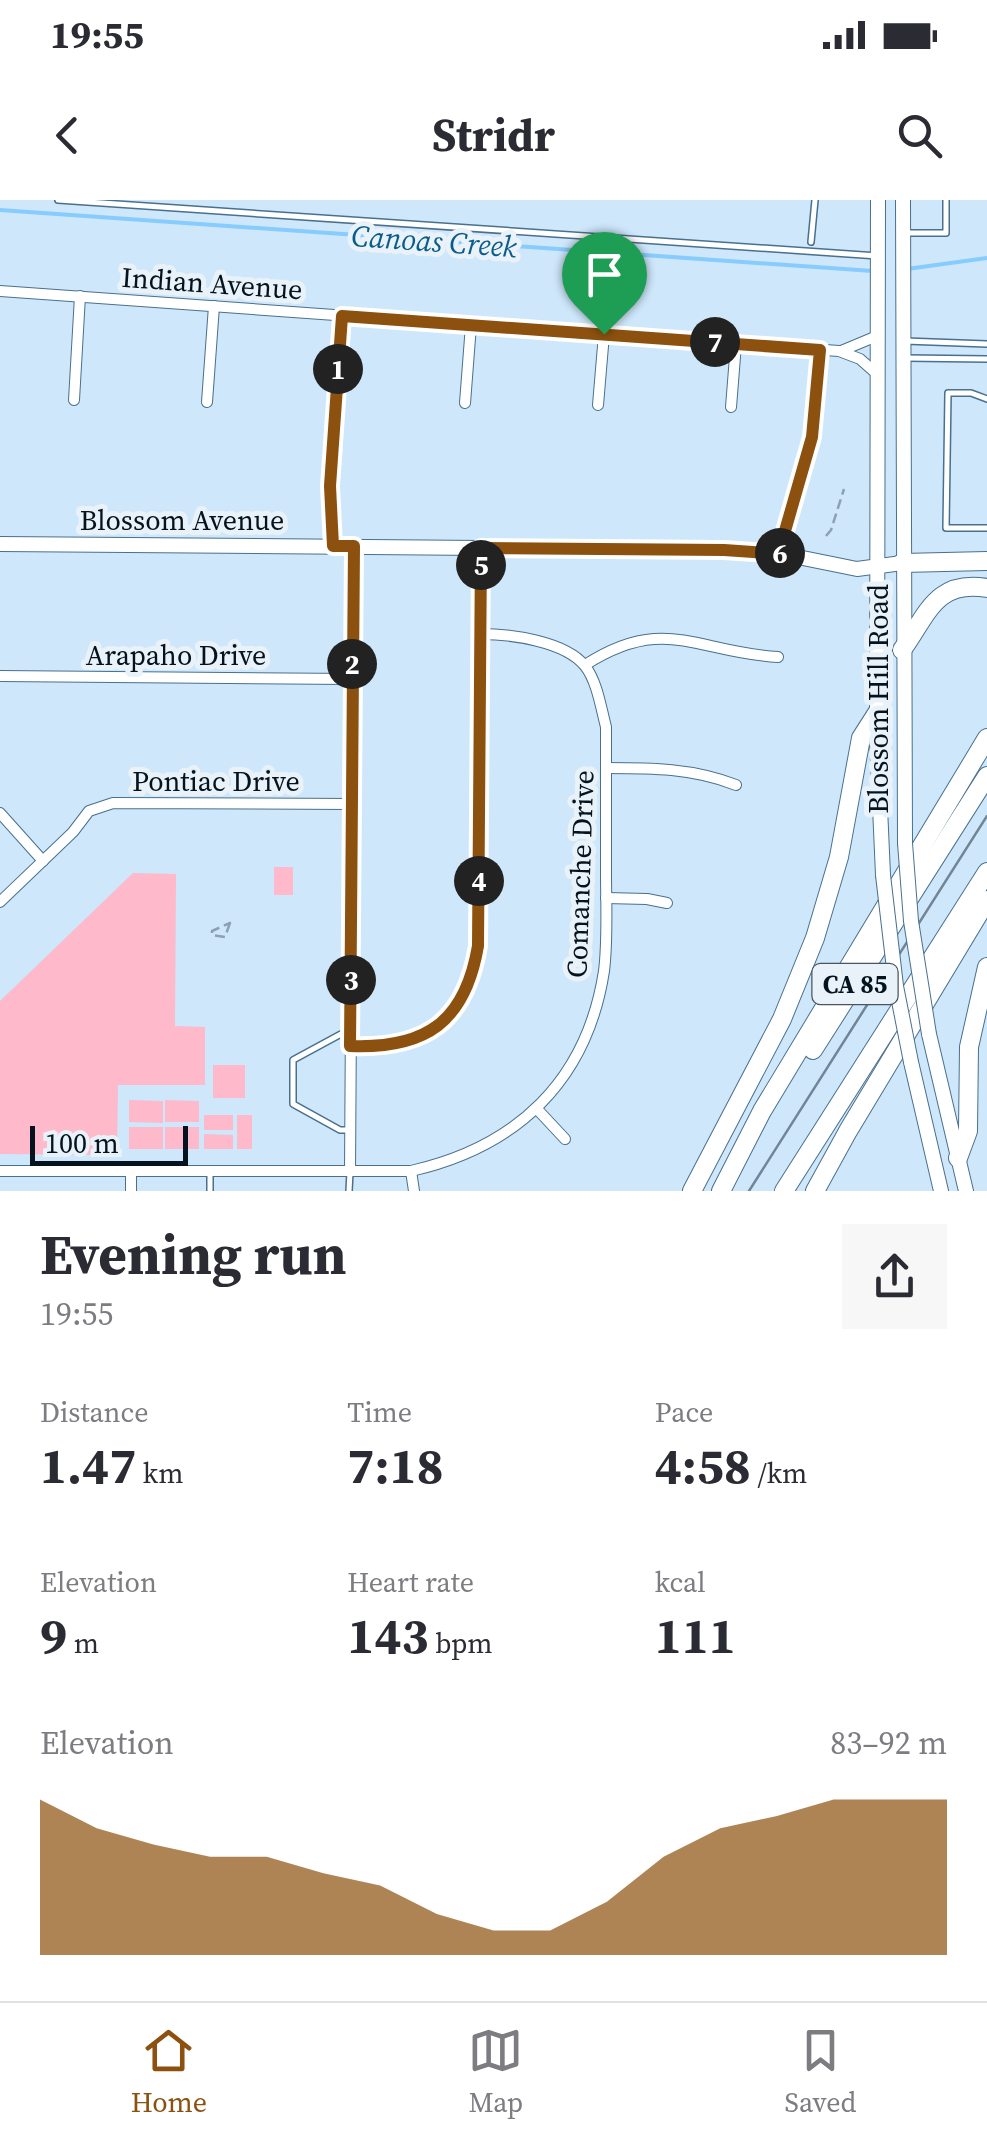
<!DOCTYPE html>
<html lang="en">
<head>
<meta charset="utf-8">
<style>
  :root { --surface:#fff; --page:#f7f7f7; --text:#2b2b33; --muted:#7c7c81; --line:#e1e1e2; --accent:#8c510e }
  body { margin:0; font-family:"Source Serif 4",serif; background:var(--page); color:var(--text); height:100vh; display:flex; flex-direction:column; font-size:38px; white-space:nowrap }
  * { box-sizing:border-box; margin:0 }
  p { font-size:32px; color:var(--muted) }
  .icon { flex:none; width:55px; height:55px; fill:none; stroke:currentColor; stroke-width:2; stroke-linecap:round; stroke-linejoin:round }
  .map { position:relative; height:991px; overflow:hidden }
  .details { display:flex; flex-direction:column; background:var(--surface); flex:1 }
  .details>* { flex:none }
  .scale { position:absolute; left:30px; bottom:25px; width:158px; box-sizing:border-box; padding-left:10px; border:5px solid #04131e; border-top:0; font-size:28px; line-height:35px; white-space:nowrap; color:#04131e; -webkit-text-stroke:8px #e9f2f8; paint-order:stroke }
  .pin { position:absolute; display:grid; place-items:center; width:85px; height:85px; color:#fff; margin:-102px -42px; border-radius:50% 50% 50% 0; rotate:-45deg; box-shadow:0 0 10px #0007 }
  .pin .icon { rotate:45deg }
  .km { position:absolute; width:50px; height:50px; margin:-25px; border-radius:50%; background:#222; color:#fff; font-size:28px; line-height:50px; text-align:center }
  .round { display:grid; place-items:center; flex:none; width:105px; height:105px; border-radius:0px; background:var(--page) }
  .head { display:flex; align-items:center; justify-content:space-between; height:170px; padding:0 40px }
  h1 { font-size:55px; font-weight:700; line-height:75px }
  .stats { display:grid; grid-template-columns:repeat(3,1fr); gap:15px; height:170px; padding:10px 40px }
  .stats div { display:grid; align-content:center }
  .stats b { font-size:50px; font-weight:700 }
  .stats small { font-size:28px; font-weight:400 }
  .stats p { font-size:28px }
  .chart { height:280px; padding:20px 40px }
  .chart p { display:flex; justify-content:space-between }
  .chart svg { width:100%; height:180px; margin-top:10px; fill:var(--accent); opacity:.7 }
  .status { display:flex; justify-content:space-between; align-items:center; height:70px; padding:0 50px; background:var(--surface); direction:ltr }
  .status svg { height:28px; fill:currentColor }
  header { display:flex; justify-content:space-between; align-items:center; height:130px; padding:0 40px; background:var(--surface); font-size:45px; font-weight:700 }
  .dock { display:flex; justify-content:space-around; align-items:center; height:140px; border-top:2px solid var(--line); background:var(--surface); font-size:28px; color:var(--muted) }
  .dock a { display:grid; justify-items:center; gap:5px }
  .dock .active { color:var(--accent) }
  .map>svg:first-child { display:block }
  .green { fill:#feb9cb }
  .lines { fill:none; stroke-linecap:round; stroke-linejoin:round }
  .stream { stroke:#88cbfd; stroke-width:4 }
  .lane-casing { stroke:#49708d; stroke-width:8 }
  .street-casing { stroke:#49708d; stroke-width:12 }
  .secondary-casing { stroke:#49708d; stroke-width:16 }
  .highway-casing { stroke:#49708d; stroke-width:20 }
  .path { stroke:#8ca2b3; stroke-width:2.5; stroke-dasharray:10 5; stroke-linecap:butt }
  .lane { stroke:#fff; stroke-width:5 }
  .street { stroke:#fff; stroke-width:10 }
  .secondary { stroke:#fff; stroke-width:14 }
  .highway { stroke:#fff; stroke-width:18 }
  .tram { stroke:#718595; stroke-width:2.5 }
  .secondary-bridge-casing { stroke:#49708d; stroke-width:16; stroke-linecap:butt }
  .secondary-bridge { stroke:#fff; stroke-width:14 }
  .route-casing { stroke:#fff; stroke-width:20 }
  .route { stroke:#8c510e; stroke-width:12 }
  .labels { text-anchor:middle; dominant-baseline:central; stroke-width:10; stroke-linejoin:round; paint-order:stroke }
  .shield { fill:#e9f2f8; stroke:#49565f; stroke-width:2.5 }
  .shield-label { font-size:25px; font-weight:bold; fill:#04131e }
  .street-label { font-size:28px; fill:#04131e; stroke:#e9f2f8 }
  .water-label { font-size:30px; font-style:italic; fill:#0a5c8a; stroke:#e9f2f8 }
</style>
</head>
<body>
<div class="status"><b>19:55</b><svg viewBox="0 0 49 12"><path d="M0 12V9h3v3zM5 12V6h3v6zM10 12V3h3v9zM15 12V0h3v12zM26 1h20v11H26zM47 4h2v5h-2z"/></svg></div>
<header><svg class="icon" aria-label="back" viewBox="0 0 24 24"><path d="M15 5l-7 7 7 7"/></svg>Stridr<svg class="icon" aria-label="search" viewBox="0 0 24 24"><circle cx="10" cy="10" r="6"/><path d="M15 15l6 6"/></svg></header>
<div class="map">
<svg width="987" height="991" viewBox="0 0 987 991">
  <rect width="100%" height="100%" fill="#cee7fb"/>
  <g class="green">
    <rect x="274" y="667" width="19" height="28"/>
    <polygon points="133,673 176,674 175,826 205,827 205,885 118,885 117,955 0,954 0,801"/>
    <rect x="213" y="865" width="32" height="33"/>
    <polygon points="129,900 163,901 163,923 129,922"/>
    <polygon points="165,900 199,901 199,922 165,922"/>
    <rect x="204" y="915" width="29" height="15"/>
    <rect x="237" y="915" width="15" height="34"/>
    <rect x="129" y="927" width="34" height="22"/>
    <rect x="165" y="927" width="34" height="22"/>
    <polygon points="204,934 233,935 233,949 204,949"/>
  </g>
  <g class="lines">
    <g class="stream">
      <polyline points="0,10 873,71"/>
      <polyline points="907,69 987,58"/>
    </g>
    <g class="lane-casing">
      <g id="lane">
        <polyline points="58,0 878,56"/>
        <polyline points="907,33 946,33 946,0"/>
        <polyline points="811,42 815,0"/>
        <polyline points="905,141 987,144"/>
        <polyline points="905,158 987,159"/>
        <polyline points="987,199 971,193 948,193 946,328 987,328"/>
        <polyline points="783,353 785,331 812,237 819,150"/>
        <polyline points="350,930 340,930 293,904 293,860 341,834 351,834"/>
        <polyline points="210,971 210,991"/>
        <polyline points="349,991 350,972"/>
      </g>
    </g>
    <g class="street-casing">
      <g id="street">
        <polyline points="0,91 839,151 860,159 877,174"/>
        <polyline points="841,151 877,136"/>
        <polyline points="74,200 80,96"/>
        <polyline points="207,202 214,106"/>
        <polyline points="465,203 471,125"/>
        <polyline points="598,205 604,134"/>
        <polyline points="731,207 736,144"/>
        <polyline points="333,346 331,286 342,116"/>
        <path d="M585 465C664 414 696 452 778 457"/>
        <polyline points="0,476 352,479"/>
        <path d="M606 568C651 568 693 568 736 585"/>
        <polyline points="0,613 43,661"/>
        <polyline points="606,698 647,699 667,703"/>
        <polyline points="0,702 73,632 89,611 113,603 353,604"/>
        <path d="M351 846C426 848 465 822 478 746L481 348"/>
        <polyline points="537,909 565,939"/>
        <path d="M0 971H411C517 947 587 881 604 771 608 739 606 704 606 672 606 623 606 575 606 527 601 508 597 481 585 466 565 441 510 434 480 434"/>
        <polyline points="411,971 414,991"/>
        <polyline points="350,972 354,347"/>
        <polyline points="131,991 131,971"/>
      </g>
    </g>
    <g class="secondary-casing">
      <g id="secondary">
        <polyline points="878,0 877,539 883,675"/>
        <polyline points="903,0 905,643"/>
        <polyline points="0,344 724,350 783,354 857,369 902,363"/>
        <polyline points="929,834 966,991"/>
        <polyline points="911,862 941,991"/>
      </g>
    </g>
    <g class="highway-casing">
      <g id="highway">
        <polyline points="902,363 987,361"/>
        <path d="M902 450C927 416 935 379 987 388"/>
        <polyline points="813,850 987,576"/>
        <polyline points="958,958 968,931 969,847 987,767"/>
        <polyline points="692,991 782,819 815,738 839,657 861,538 877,513"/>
        <polyline points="721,991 762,911 987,538"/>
        <polyline points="784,991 987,672"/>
        <polyline points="815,991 848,931 987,700"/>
      </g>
    </g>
    <g class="path">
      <polyline points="826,336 831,330 844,289"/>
      <polygon points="230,723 225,737 212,735 212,731"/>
    </g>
    <use href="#lane" class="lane"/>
    <use href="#street" class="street"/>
    <use href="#secondary" class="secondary"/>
    <use href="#highway" class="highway"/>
    <polyline class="tram" points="749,991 987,616"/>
    <g class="secondary-bridge-casing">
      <g id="secondary-bridge">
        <polyline points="905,643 911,721 929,834"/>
        <polyline points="883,675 896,786 911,862"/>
      </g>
    </g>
    <use href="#secondary-bridge" class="secondary-bridge"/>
  </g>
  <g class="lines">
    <g class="route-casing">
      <path id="route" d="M342 116 820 150 812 237 785 331 783 354 724 350 481 348 478 746C465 822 426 849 350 846L354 346H333L330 286Z"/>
    </g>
    <use href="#route" class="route"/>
  </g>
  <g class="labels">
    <rect class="shield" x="812.5" y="764" width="85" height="40" rx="8"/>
    <g class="shield-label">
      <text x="855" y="784">CA 85</text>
    </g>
    <g class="street-label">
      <text transform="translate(212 83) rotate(4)">Indian Avenue</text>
      <text x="182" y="320">Blossom Avenue</text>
      <text x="176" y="455">Arapaho Drive</text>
      <text transform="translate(878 499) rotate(-90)">Blossom Hill Road</text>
      <text x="216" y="581">Pontiac Drive</text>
      <text transform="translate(580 674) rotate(-88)">Comanche Drive</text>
    </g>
    <g class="water-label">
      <text transform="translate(434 41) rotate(4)">Canoas Creek</text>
    </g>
  </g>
</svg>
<div class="scale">100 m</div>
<div class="pin" style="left:604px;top:134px;background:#1e9e55"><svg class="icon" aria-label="arrive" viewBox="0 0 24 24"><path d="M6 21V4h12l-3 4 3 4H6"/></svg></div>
<b class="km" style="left:338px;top:169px">1</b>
<b class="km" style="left:352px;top:464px">2</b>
<b class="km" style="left:351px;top:780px">3</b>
<b class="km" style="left:479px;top:681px">4</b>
<b class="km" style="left:481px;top:365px">5</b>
<b class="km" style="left:780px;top:353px">6</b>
<b class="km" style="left:715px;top:142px">7</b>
</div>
<section class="details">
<div class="head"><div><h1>Evening run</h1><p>19:55</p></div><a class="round"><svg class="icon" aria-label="share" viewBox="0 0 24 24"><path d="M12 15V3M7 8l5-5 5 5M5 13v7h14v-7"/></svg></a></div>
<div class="stats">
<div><p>Distance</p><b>1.47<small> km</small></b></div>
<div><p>Time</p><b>7:18</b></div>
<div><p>Pace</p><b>4:58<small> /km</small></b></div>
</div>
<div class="stats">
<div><p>Elevation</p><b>9<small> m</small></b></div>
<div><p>Heart rate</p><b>143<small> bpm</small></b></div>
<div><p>kcal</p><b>111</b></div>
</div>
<div class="chart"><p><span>Elevation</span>83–92 m</p>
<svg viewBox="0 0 160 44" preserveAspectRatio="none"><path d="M0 44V6L10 13L20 17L30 20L40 20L50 24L60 27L70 34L80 38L90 38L100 31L110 20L120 13L130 10L140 6L150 6L160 6V44z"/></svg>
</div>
</section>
<nav class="dock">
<a class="active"><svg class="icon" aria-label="home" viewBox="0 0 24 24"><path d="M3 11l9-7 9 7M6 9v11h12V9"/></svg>Home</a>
<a><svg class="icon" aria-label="map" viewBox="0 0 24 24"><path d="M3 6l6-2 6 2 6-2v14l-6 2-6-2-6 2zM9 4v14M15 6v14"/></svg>Map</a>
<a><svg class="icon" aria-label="saved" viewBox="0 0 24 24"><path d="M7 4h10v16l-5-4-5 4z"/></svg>Saved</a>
</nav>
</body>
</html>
